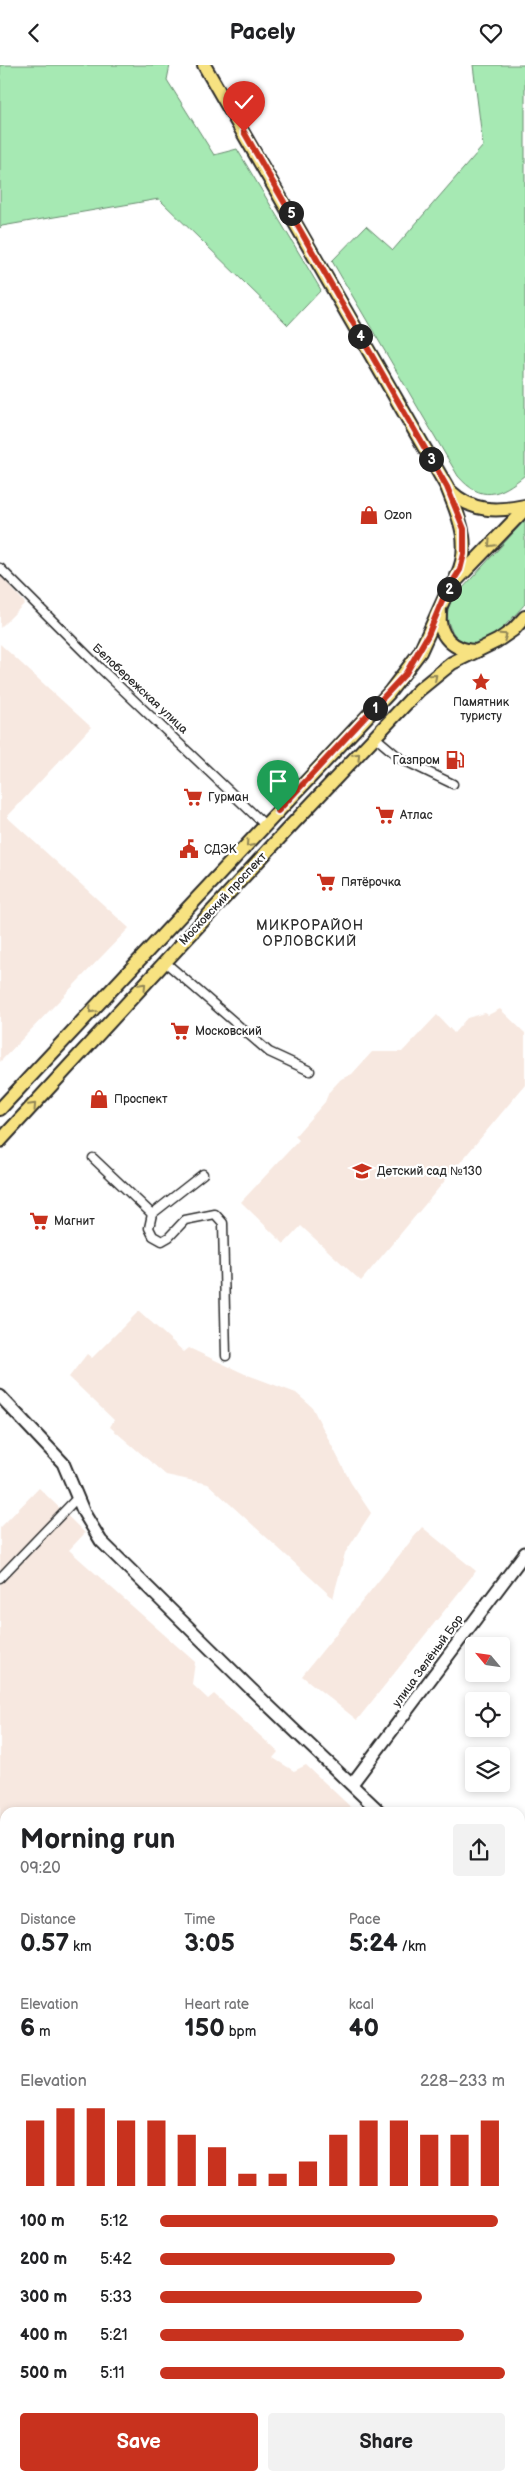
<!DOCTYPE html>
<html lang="en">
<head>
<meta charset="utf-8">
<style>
  :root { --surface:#fff; --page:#f2f2f2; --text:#202124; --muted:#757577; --accent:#c8321e }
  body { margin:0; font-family:"Balsamiq Sans",sans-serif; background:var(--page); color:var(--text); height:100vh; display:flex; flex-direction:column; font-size:19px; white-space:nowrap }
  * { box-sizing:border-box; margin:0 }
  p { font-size:16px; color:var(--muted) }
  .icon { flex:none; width:28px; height:28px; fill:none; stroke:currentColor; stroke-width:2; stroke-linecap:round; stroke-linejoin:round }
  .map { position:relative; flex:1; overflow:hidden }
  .sheet { position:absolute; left:0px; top:1742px; width:525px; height:674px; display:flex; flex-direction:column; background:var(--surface); border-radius:15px 15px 0 0; box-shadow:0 2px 8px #0003 }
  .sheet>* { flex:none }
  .needle { width:32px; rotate:299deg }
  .buttons { position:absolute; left:465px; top:1572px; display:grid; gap:10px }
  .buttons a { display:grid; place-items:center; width:45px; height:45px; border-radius:5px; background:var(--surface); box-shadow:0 2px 8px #0003; font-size:25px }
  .pin { position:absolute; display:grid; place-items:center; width:42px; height:42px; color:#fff; margin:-51px -21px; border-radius:50% 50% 50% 0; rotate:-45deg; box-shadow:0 0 5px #0007 }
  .pin .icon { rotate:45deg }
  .km { position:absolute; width:25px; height:25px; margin:-12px; border-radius:50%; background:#222; color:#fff; font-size:14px; line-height:25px; text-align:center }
  .round { display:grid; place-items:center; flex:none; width:52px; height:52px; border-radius:5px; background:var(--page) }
  .headline { display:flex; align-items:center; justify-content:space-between; height:85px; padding:0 20px }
  h1 { font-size:28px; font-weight:800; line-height:38px }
  .stats { display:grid; grid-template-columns:repeat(3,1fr); gap:8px; height:85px; padding:5px 20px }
  .stats div { display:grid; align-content:center }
  .stats b { font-size:25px; font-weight:800 }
  .stats small { font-size:14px; font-weight:400 }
  .stats p { font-size:14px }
  .chart { height:140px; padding:10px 20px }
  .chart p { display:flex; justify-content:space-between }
  .chart svg { width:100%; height:90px; margin-top:5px; stroke:var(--accent); stroke-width:6 }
  .button { display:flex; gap:10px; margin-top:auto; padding:10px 20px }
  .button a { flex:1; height:58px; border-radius:5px; background:var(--accent); color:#fff; font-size:20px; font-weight:800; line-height:58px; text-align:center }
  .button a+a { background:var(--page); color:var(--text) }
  ul { padding:0 20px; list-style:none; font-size:16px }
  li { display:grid; grid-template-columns:80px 60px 1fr; align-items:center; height:38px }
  li i { height:12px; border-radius:6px; background:var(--accent) }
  header { display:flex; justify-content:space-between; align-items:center; height:65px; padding:0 20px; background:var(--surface); font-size:22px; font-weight:800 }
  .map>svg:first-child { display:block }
  .built { fill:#f7e8e0 }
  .green { fill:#a6e9b3; stroke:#688a6f }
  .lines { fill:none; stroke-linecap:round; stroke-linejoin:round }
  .street-casing { stroke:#2b2b2b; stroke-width:11 }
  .secondary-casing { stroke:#2b2b2b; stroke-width:15 }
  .primary-casing { stroke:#2b2b2b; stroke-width:16 }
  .street { stroke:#fff; stroke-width:8 }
  .secondary { stroke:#fff; stroke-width:11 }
  .primary { stroke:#f7e281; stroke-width:12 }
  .rail-casing { stroke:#2b2b2b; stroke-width:5 }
  .rail { stroke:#fff; stroke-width:3; stroke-dasharray:9; stroke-linecap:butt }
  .oneway { stroke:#918656 }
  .route-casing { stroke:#fff; stroke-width:10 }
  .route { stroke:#c8321e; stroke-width:6 }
  .labels { text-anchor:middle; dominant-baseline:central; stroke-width:4.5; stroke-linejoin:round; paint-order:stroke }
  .poi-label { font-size:12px; fill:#2b2b2b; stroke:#fff; text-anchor:start }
  .street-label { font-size:12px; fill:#2b2b2b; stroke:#fff }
  .neighbourhood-label { font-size:14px; letter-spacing:1px; fill:#2b2b2b; stroke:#fff }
</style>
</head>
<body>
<header><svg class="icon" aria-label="back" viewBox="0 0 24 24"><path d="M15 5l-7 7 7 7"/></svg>Pacely<svg class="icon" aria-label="heart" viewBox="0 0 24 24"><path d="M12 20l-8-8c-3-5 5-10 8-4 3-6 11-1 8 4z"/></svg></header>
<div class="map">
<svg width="525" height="2416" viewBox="0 0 525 2416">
  <rect width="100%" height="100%" fill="#fff"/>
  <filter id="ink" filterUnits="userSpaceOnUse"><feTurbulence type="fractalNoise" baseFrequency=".02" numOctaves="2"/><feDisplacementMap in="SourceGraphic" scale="10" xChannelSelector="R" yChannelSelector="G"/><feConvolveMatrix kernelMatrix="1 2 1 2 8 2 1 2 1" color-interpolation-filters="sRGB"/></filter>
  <g filter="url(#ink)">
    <g class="built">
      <polygon points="0,510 25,538 0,563"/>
      <polygon points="0,579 91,662 7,752 129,863 0,997"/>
      <polygon points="500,944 525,968 525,1020 361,1216 301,1161 284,1179 241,1137 299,1075 295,1071 325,1037 329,1027 341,1014 352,1009 372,987 402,987 437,950 454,968 467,953 485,948 488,950"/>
      <polygon points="139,1246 184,1287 189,1283 245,1309 296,1328 312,1342 351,1418 371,1448 345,1488 333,1533 208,1419 166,1410 110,1362 114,1355 69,1312 87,1289 92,1293"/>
      <polygon points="39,1423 85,1468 69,1485 195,1597 192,1619 208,1634 214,1629 278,1687 273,1693 294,1706 306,1700 356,1747 5,1748 5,2411 409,2411 412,2416 0,2416 0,1463"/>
      <polygon points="422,1462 476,1506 357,1655 302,1611"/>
      <polygon points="520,1913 525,1915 525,2161 520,2159"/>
    </g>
    <g class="green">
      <polygon points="0,0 170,0 167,15 214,90 237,84 321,225 288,260 159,134 2,161 0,163"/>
      <path d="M473 0H525V410C500 431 481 438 458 411L332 196 366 161 393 185 483 81Z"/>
      <path d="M525 455V539C509 556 474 602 452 566 446 556 446 546 451 536Z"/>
    </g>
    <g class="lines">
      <g class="street-casing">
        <g id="street">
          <polyline points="0,503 100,603 265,760"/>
          <polyline points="375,672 401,694 453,719"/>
          <polyline points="165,897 269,987 310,1006"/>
          <polyline points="93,1093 152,1149 203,1109"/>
          <polyline points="152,1149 149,1163 153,1171 162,1176 169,1172 185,1155 215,1149 223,1158 226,1291"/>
          <polyline points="0,1513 78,1432"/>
          <polyline points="520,2342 525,2340"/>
        </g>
      </g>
      <g class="secondary-casing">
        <g id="secondary">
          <polyline points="0,1331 63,1398 84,1448 101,1476 250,1623 381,1748"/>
          <polyline points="352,1719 525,1488"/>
          <polyline points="520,1881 525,1887"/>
        </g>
      </g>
      <g class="primary-casing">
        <g id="primary">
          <path d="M204 0 447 422C459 452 472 479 457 511"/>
          <path d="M450 426C472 447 496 447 525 441"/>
          <path d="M440 547C437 571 454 586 477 586"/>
          <polyline points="0,1044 389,628 420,587 449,523 525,444"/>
          <polyline points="0,1076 286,766 419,625 452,598 497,576 513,565 525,552"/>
        </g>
      </g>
      <use href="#street" class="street"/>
      <use href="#secondary" class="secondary"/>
      <use href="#primary" class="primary"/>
      <g class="rail-casing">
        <g id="rail">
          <polyline points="216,2411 236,2416"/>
          <polyline points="337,2411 340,2416"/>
          <polyline points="356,2411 358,2416"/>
        </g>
      </g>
      <use href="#rail" class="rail"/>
    </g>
    <defs><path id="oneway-chevron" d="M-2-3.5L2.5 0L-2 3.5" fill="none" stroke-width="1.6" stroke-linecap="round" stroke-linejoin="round" transform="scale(1.25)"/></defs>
    <g class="oneway">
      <use href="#oneway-chevron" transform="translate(491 479) rotate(134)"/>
      <use href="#oneway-chevron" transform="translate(504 571) rotate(-35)"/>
      <use href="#oneway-chevron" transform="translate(434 612) rotate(-41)"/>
      <use href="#oneway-chevron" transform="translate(357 691) rotate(-46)"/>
      <use href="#oneway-chevron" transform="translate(249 779) rotate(132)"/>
      <use href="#oneway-chevron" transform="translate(143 921) rotate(-47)"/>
      <use href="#oneway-chevron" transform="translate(92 945) rotate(133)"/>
      <use href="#oneway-chevron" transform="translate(33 1041) rotate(-47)"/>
    </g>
  </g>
  <g class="lines" filter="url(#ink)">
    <g class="route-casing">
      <polyline id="route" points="244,67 447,422 464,464 464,489 460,505 445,529 428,570 406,608 278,746"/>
    </g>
    <use href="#route" class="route"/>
  </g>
  <defs>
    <g id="shop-bare" transform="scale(1.5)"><path d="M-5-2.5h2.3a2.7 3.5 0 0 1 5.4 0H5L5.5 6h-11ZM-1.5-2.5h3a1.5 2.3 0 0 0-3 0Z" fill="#c8321e" stroke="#fff" stroke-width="2.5" paint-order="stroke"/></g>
    <g id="sight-bare" transform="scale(1.5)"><path d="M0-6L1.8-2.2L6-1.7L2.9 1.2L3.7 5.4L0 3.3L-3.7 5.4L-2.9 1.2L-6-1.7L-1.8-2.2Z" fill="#c8321e" stroke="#fff" stroke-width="2.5" paint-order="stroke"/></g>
    <g id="fuel-bare" transform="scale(1.5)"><path d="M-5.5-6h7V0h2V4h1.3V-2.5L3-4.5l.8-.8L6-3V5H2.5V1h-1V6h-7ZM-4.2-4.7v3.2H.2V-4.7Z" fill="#c8321e" stroke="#fff" stroke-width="2.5" paint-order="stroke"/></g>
    <g id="supermarket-bare" transform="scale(1.5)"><path d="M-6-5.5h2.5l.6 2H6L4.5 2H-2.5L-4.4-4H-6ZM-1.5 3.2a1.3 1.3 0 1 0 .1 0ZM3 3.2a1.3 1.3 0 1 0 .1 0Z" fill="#c8321e" stroke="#fff" stroke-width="2.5" paint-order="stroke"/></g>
    <g id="civic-bare" transform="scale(1.5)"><path d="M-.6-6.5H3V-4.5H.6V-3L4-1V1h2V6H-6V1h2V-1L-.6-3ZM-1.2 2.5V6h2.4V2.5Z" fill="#c8321e" stroke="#fff" stroke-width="2.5" paint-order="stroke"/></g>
    <g id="school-bare" transform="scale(1.5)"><path d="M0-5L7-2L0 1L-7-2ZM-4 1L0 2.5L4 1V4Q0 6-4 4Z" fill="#c8321e" stroke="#fff" stroke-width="2.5" paint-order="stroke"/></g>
  </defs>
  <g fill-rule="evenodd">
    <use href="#shop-bare" x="369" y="450"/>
    <use href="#sight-bare" x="481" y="617"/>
    <use href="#fuel-bare" x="455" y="695"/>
    <use href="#supermarket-bare" x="193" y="732"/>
    <use href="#supermarket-bare" x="385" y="750"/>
    <use href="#civic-bare" x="189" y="784"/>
    <use href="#supermarket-bare" x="326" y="817"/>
    <use href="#supermarket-bare" x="180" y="966"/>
    <use href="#shop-bare" x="99" y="1034"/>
    <use href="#school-bare" x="362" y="1106"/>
    <use href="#supermarket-bare" x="39" y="1156"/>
  </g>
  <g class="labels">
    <g class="poi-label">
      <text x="384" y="450">Ozon</text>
      <text x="481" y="637" text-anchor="middle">Памятник<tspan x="481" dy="14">туристу</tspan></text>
      <text x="440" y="695" text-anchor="end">Газпром</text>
      <text x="208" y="732">Гурман</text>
      <text x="400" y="750">Атлас</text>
      <text x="204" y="784">СДЭК</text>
      <text x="341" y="817">Пятёрочка</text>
      <text x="195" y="966">Московский</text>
      <text x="114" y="1034">Проспект</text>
      <text x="377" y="1106">Детский сад №130</text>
      <text x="54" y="1156">Магнит</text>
    </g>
    <g class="street-label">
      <text transform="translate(140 624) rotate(43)">Белобережская улица</text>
      <text transform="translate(223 834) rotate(-47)">Московский проспект</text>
      <text transform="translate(428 1596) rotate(-54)">улица Зелёный Бор</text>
    </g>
    <g class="neighbourhood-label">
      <text x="310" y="860">МИКРОРАЙОН<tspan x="310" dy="16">ОРЛОВСКИЙ</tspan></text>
    </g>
  </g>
</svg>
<div class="buttons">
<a><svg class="needle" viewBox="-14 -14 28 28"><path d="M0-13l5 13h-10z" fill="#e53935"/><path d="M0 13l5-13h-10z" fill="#757577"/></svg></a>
<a><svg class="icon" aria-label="locate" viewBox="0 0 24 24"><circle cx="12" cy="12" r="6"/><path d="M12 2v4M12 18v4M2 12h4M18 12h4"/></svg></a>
<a><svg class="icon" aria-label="layers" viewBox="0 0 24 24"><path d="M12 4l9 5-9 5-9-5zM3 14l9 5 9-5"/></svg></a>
</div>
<div class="pin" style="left:278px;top:746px;background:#1e9e55"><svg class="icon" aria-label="arrive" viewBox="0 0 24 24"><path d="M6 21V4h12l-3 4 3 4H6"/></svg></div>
<div class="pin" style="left:244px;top:67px;background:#d93025"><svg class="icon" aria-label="check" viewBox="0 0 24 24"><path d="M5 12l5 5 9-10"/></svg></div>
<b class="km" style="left:375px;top:643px">1</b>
<b class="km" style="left:449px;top:524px">2</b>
<b class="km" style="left:431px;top:394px">3</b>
<b class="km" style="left:360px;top:271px">4</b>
<b class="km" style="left:291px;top:148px">5</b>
<section class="sheet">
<div class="headline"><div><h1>Morning run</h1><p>09:20</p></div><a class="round"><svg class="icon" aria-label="share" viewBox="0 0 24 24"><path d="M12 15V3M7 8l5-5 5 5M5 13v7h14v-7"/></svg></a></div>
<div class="stats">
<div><p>Distance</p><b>0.57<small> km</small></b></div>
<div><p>Time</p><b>3:05</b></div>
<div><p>Pace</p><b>5:24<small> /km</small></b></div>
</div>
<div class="stats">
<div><p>Elevation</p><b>6<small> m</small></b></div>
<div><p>Heart rate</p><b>150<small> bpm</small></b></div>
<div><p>kcal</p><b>40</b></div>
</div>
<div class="chart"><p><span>Elevation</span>228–233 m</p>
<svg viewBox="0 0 160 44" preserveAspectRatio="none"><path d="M5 44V12M15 44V6M25 44V6M35 44V12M45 44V12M55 44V19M65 44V25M75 44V38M85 44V38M95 44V32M105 44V19M115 44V12M125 44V12M135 44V19M145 44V19M155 44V12"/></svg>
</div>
<ul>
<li><b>100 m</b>5:12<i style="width:98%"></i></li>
<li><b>200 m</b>5:42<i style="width:68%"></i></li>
<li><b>300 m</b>5:33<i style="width:76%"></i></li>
<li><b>400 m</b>5:21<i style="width:88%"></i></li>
<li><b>500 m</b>5:11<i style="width:100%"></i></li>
</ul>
<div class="button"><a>Save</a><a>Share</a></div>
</section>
</div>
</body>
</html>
